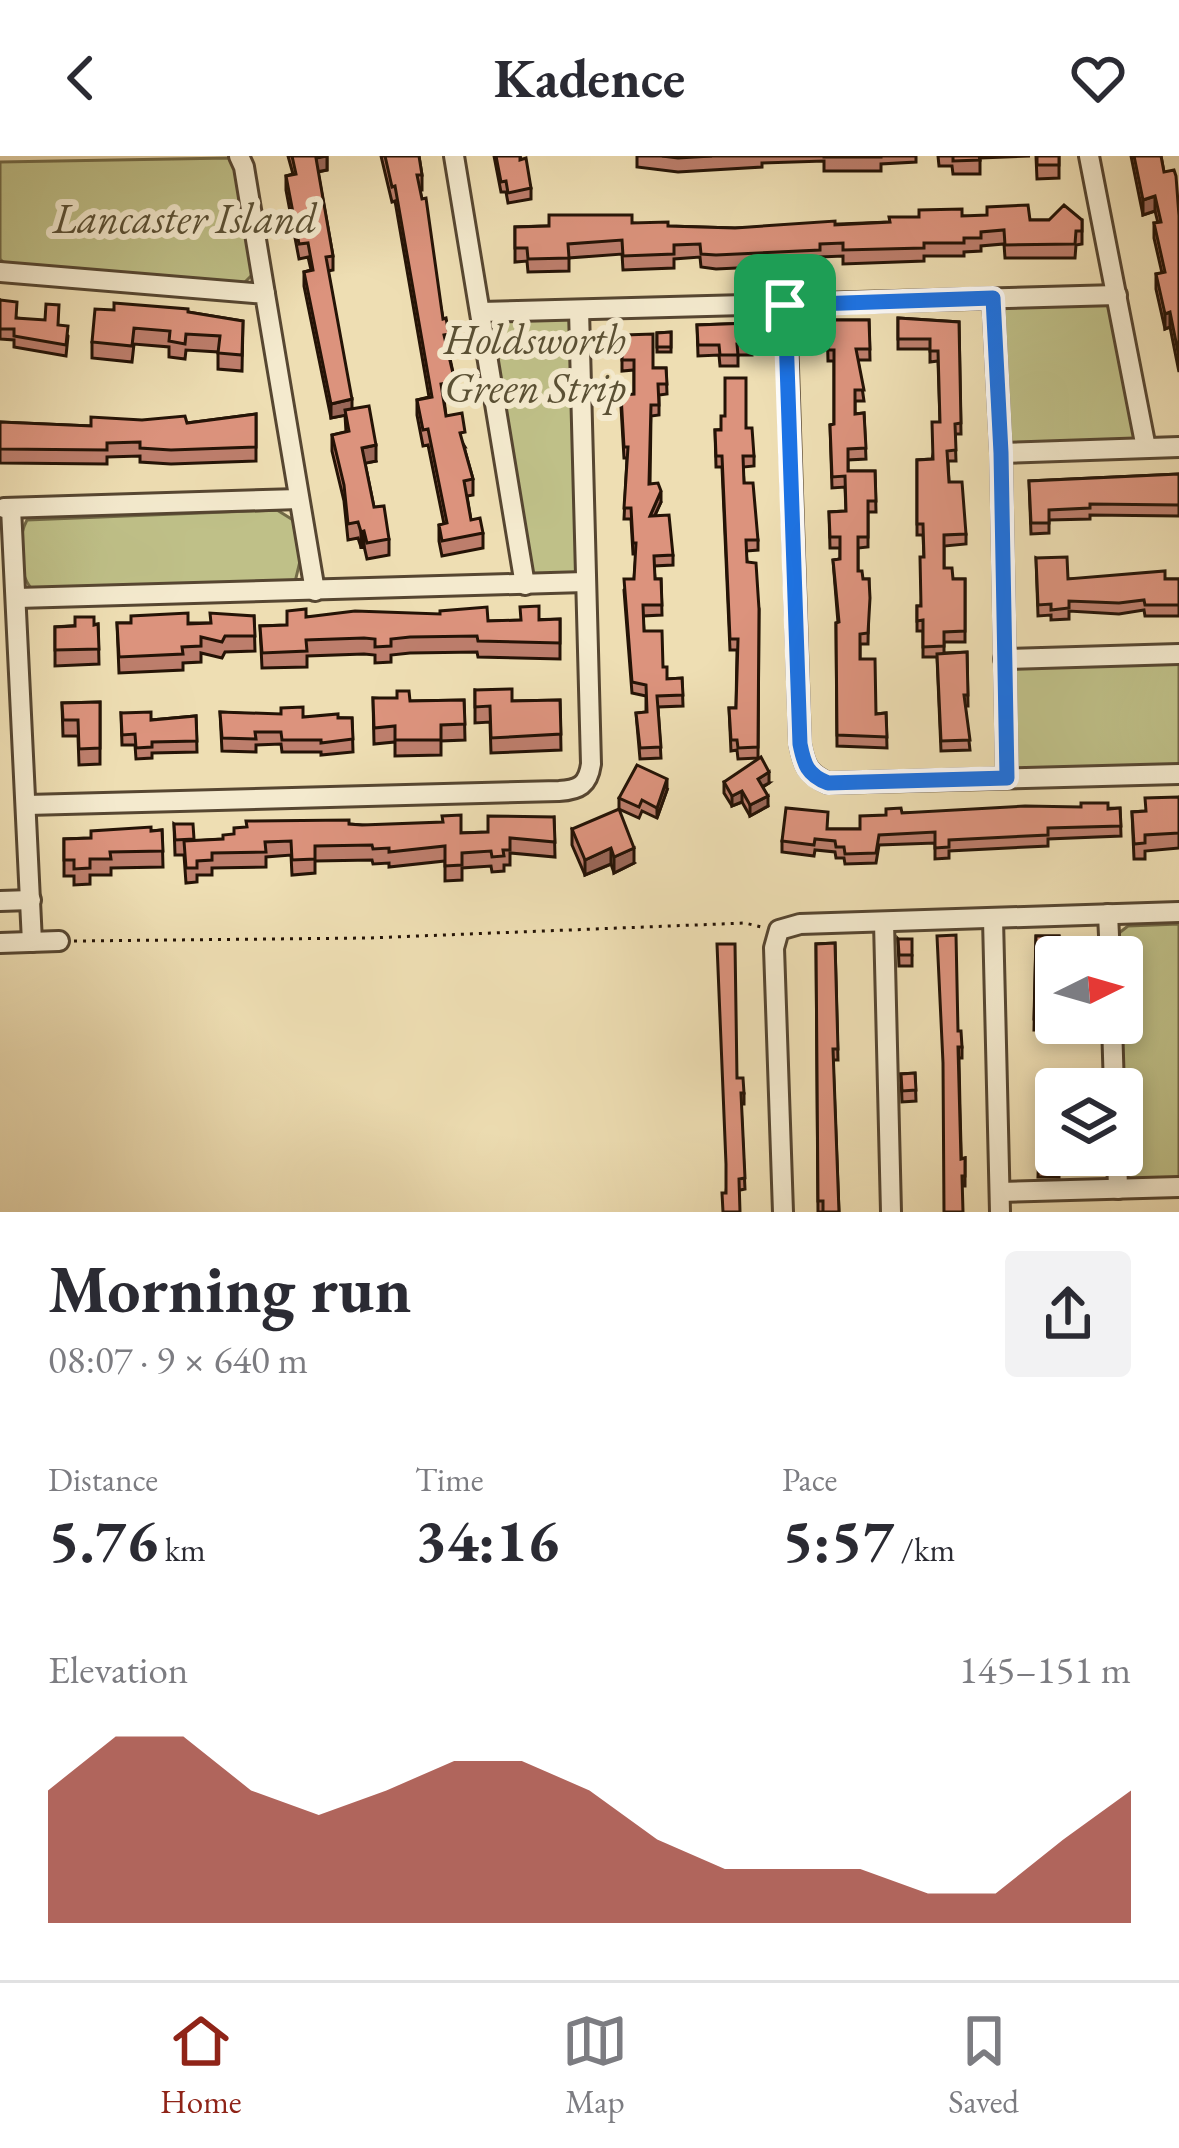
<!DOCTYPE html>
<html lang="en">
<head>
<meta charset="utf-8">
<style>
  :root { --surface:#fff; --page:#f2f2f3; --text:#2b2b33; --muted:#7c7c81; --line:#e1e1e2; --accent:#8f2418 }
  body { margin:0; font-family:"EB Garamond",serif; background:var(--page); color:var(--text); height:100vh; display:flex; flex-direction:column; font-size:45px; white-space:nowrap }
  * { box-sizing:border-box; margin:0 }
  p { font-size:39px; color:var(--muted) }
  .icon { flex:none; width:66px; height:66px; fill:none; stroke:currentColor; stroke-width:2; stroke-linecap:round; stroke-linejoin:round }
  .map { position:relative; height:1056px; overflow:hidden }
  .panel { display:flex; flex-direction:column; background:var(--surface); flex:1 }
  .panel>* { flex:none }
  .needle { width:78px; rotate:85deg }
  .controls { position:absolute; left:1035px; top:780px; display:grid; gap:24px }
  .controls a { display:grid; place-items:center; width:108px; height:108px; border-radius:12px; background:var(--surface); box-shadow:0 6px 18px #0003; font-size:60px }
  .pin { position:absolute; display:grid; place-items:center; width:102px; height:102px; color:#fff; margin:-51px; border-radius:24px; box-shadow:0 6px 18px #0006 }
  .round { display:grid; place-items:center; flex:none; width:126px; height:126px; border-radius:12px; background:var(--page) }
  .overview { display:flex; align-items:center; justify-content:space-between; height:204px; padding:0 48px }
  h1 { font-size:66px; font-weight:700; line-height:90px }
  .figures { display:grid; grid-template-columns:repeat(3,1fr); gap:18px; height:204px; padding:12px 48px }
  .figures div { display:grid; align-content:center }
  .figures b { font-size:60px; font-weight:700 }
  .figures small { font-size:33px; font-weight:400 }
  .figures p { font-size:33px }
  .chart { height:336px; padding:24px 48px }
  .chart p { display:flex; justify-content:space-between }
  .chart svg { width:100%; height:216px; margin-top:12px; fill:var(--accent); opacity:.7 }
  header { display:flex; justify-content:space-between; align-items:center; height:156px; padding:0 48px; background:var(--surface); font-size:54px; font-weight:700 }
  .dock { display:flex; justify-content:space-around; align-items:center; height:168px; border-top:3px solid var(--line); background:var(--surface); font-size:33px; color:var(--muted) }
  .dock a { display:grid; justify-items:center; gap:6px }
  .dock .current { color:var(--accent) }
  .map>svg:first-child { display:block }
  .green { fill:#bfc088; stroke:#726a47; stroke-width:3 }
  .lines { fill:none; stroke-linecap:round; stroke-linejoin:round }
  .minor-casing { stroke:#564631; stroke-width:24 }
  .path { stroke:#241306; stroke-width:3; stroke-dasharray:3 6; stroke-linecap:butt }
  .minor { stroke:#f4eace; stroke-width:18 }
  .wall { fill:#bd7e6c; stroke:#241306; stroke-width:3 }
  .shaded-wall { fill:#9a6758; stroke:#241306; stroke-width:3 }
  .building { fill:#dc937d; stroke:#241306; stroke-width:3 }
  .route-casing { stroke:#fff; stroke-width:24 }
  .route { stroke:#1a73e8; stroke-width:15 }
  .labels { text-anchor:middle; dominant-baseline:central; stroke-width:12; stroke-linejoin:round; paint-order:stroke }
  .park-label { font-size:42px; font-style:italic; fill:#5a5034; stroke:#f4eace }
</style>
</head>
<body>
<header><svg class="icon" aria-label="back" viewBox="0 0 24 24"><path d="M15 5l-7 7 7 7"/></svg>Kadence<svg class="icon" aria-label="heart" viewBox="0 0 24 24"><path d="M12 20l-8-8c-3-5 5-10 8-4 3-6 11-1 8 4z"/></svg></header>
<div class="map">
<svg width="1179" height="1056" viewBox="0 0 1179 1056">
  <rect width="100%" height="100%" fill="#eedeb3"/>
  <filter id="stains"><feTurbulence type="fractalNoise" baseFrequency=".00167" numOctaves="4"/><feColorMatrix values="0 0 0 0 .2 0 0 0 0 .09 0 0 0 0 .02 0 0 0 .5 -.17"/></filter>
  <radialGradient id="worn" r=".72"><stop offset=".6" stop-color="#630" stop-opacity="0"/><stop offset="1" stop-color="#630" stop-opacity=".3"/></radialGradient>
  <g class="green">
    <polygon points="229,2 237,8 254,117 244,127 6,109 0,103 0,6"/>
    <polygon points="1117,139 1146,292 1001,297 993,142"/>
    <polygon points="579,154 585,426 525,429 481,156"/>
    <path d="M277 354 293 364 300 405 295 426 34 435C18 421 17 382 27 364Z"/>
    <polygon points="1179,498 1179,618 1007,622 1004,503"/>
    <polygon points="1179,768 1179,1026 1132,1028 1125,1017 1119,777 1128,770"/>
  </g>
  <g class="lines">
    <g class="minor-casing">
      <g id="minor">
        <polyline points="239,0 244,11 265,138"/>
        <polyline points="454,0 525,429"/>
        <polyline points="1089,0 1146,292"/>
        <polyline points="0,116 265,138 315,435"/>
        <polyline points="993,142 1001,297 1007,622"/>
        <path d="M786 149 800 588C804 608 807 618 828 627L1179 618"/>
        <polyline points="481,156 1117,139"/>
        <polyline points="1001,297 1179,291"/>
        <polyline points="4,352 299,343"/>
        <polyline points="11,352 32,786"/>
        <polyline points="17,442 585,426"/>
        <polyline points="1004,503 1179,498"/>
        <path d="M27 649 559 635C579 634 588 629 591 608L579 154"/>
        <polyline points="0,745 31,744"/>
        <polyline points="1108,758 1110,801"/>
        <polyline points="993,763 1000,1056"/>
        <polyline points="884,766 891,1056"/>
        <polyline points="0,787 59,785"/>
        <polyline points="1112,867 1114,933"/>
        <polyline points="1117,999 1118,1033"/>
        <polyline points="1000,1036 1179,1031"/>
        <polyline points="783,1056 774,792 779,774 800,768 1179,756"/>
      </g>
    </g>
    <polyline class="path" points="74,785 368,782 745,767 765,772"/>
    <use href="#minor" class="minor"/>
  </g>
  <g class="wall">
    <polygon points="288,0 327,0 327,14 318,16 333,100 333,114 328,115 352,253 376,305 365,307 374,351 389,383 389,399 367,403 364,390 361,391 358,382 348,384 344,345 332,295 332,279 346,276 345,259 331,262 304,130 304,116 311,114 308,101 299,103 286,34 286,20 293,18"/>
    <polygon points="381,0 419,0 422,19 422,34 420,34 443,163 449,178 448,193 455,226 455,241 444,243 446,260 465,291 464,291 473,323 473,339 467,340 471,364 483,377 483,392 442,400 439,385 439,369 444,368 428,289 423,290 417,259 417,244 429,241 395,45 392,46"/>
    <polygon points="494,0 520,0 531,32 531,43 508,47 506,36 501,36"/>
    <polygon points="637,0 916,0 916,6 881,8 881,15 824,15 824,5 762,7 762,11 678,16 637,11"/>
    <polygon points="938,0 1030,0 980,2 980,18 953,18 952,10 939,10"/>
    <polygon points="1036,0 1059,0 1059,22 1037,23"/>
    <polygon points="1131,0 1161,0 1164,16 1179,60 1179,216 1170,171 1165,173 1156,133 1156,118 1162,117 1154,82 1154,67 1158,67 1155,55 1143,59"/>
    <polygon points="962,60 1030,64 1082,64 1082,88 1076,89 1075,102 1005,102 1004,88 981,90 981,95 964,96 964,100 924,100 924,105 843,108 843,100 820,101 820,108 716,113 701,111 700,101 674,103 674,112 623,114 622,98 569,102 569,115 528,116 527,105 515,106 515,71 632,67 668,70 735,72 890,66"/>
    <polygon points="0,144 17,162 58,169 68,180 66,200 14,191 14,184 0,183"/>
    <polygon points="188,156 243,165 242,215 218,213 218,196 186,194 185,203 169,201 169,191 134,188 132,206 92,202 92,186"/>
    <polygon points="898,162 959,166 961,278 955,278 956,305 948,305 949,326 966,378 966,388 944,390 944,412 953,423 965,423 965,486 944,486 944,497 967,496 968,550 965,550 970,594 941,595 937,501 923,501 923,475 917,475 917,450 921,450 924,401 923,379 917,379 917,304 932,303 940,266 938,205 930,206 930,193 898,193"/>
    <polygon points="827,164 869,164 870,204 858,204 864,245 855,245 855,258 864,257 866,303 848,304 848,315 875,315 876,356 868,356 868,391 858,392 858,415 863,423 869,423 868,488 860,488 860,503 876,558 886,557 887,592 837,590 836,467 838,467 833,404 840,403 840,392 830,392 829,356 846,355 845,331 832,332 830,269 834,268 834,205 828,205"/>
    <polygon points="751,167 752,199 738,199 738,210 720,210 719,199 698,200 697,169"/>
    <polygon points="671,176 671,196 657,196 657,177"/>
    <polygon points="622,190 653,212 666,212 667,238 659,239 659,259 651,260 650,328 661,346 655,359 673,399 673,409 654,410 655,423 661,423 662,459 643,460 644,475 667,523 682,522 683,550 658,551 661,602 640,603 636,557 646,556 646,540 632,537 624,434 634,423 636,398 633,398 631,363 624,363 627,302 624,302 621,250 634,238 634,214 622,215"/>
    <polygon points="256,258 256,305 171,308 140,306 140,300 107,301 107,308 0,307 0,266 91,270 187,267"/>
    <polygon points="746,272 754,300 754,310 743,311 744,327 758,384 758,394 746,395 747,406 759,453 758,602 738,603 737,594 731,595 729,552 736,552 737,494 730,494 722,311 716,311 715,274"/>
    <polygon points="1179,318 1179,360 1090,359 1090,363 1049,364 1049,377 1031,378 1029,325"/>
    <polygon points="1036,402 1068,423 1179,423 1179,460 1145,460 1144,454 1119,458 1069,455 1069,463 1051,464 1051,459 1038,460"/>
    <polygon points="254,460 255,495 225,496 222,502 201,497 201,506 183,507 183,514 119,517 117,467 210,467"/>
    <polygon points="306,461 488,465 560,463 560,503 478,501 477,496 410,497 391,499 391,506 375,507 375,499 364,498 307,500 307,511 262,512 260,470 287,469"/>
    <polygon points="98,468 99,508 55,510 55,471"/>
    <polygon points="475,534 512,545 560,544 561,594 491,597 490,566 475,567"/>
    <polygon points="373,542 410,545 464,544 465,584 441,585 441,599 395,600 395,586 374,588"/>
    <polygon points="100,546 100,608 79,609 78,580 63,580 62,547"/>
    <polygon points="220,556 303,561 352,562 353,596 321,599 321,596 282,596 281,588 256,589 256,596 222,595"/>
    <polygon points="121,557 151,564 196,560 197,596 152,597 152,602 136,603 135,589 122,589"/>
    <polygon points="724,626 769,627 763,631 768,650 750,660 742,646 732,650 724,637"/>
    <polygon points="667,634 657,662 642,655 639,662 619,653 619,642"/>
    <polygon points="1179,641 1179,692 1145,695 1145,703 1134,703 1132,656 1145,655"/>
    <polygon points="1120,652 1121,680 1048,683 1048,690 949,695 949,702 935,703 935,687 879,689 876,707 845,708 844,702 836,702 835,696 815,694 814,700 782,696 782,685 828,673 860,673 886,659 902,657"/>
    <polygon points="554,661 555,701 510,697 510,709 504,709 504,715 492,716 491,710 462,712 462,724 445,725 445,705 389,711 389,707 373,708 372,704 315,705 315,717 292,719 291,699 266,701 266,711 212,712 212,719 197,719 197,726 186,727 184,699 175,699 174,668 194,685 223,683 349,668 461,677 488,676"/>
    <polygon points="572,673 634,707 614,717 611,708 585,719 572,689"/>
    <polygon points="162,674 163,711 111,712 111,719 90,719 90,728 74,729 74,720 64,720 64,683 91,682"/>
    <polygon points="1036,780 1059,780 1059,801 1056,801 1056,808 1053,808 1056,874 1034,874"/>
    <polygon points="898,783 912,799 912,810 899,810"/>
    <polygon points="835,787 838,904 833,904 839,1056 818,1056 816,788"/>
    <polygon points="958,875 962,891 962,902 959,902 961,1003 965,1002 965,1030 962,1030"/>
    <polygon points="915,917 916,945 902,946 901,918"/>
    <polygon points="737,922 744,937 744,948 741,948 745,1033 726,1037"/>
    <polygon points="1041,926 1059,999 1059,1021 1038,1021"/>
  </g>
  <g class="shaded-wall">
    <polygon points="327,0 327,14 316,16 316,2"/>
    <polygon points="1155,40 1155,55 1143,59 1143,44"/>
    <polygon points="1170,156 1170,171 1165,173 1165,158"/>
    <polygon points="352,243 352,258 331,262 331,248"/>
    <polygon points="376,289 376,305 362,308 362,292"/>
    <polygon points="661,335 661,346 650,370 650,360"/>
    <polygon points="364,375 364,390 361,391 361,376"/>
    <polygon points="769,616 769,627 758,633 758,623"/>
    <polygon points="667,623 667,634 657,662 657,652"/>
    <polygon points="742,635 742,646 732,650 732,640"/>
    <polygon points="768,640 768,650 750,660 750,649"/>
    <polygon points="611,692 611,708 585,719 585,704"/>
    <polygon points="634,692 634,707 614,717 614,701"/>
  </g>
  <g class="building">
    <polygon points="292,0 323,0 316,2 333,100 326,101 352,243 331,248 304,116 313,114 308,87 299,88 286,20 296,18"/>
    <polygon points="385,0 419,0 422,19 417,19 422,43 426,42 443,163 446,162 449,178 444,179 455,226 441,228 446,260 462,257 465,276 460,277 473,323 464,325 471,364 480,362 483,377 442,385 439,369 447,367 428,273 423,274 417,244 432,241 395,30 392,31"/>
    <polygon points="496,0 520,0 520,4 526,2 531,32 508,37 506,25 501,26"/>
    <polygon points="662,0 712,0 678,2"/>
    <rect x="824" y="0" width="57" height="1"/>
    <polygon points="953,0 979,0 980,4 953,5"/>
    <rect x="1037" y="0" width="22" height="9"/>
    <polygon points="1134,0 1161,0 1164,16 1174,14 1176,20 1179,60 1179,201 1170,156 1165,158 1156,118 1165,116 1154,67 1161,66 1155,40 1143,44"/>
    <polygon points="1028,49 1030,64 1049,64 1064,49 1082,64 1082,75 1076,75 1075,88 1005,89 1004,74 981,76 981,82 964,82 964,87 924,87 924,92 843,94 843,87 820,88 820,94 716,99 701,98 700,88 674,89 674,98 623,100 622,84 568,88 569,102 528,103 527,92 515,92 515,71 549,70 549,59 632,59 632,67 668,66 668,70 735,72 835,65 835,69 890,66 889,61 919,61 919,54 962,53 962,60 987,59 987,51"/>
    <polygon points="0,144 17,146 16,162 45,164 46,148 59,149 58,169 68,170 66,189 14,180 14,173 0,173"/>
    <polygon points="114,147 188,153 188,156 243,165 242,199 218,197 220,180 186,178 185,188 169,185 170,175 134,172 132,190 92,186 95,153 114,154"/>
    <polygon points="898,162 959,166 961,267 955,268 956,294 947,295 949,326 962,326 966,378 944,379 944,412 952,412 953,423 965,423 965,475 944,476 944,490 923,491 923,464 917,465 917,450 921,450 920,401 924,401 923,368 917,368 917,304 933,303 932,266 940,266 938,195 930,195 930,183 898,183"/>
    <polygon points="827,164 869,164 870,193 856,193 864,234 855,234 855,258 864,257 866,292 848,293 848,315 875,315 876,345 868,345 868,381 858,381 858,415 862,415 863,423 869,423 870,442 868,477 860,478 860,503 875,503 876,558 886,557 887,581 837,579 836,467 839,466 833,404 840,403 840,381 830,381 829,356 846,355 845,320 832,321 830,269 834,268 834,194 828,194"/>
    <polygon points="751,167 752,188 737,188 738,199 720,199 719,189 698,189 697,169"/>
    <polygon points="671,176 671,191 657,191 657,177"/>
    <polygon points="653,178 653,212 666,212 667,228 658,228 659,249 651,249 649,328 658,327 661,335 650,360 669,359 673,399 654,400 655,423 661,423 662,449 643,449 644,475 662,475 663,511 667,511 667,523 682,522 683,539 657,540 661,591 640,592 636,557 647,556 646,529 632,526 624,423 634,423 636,387 633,387 631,352 624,352 628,291 624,291 621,239 634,238 634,204 622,204 622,190 624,179"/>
    <polygon points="725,222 746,222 746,272 752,272 754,300 743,300 744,327 753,327 758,384 746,384 747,406 756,407 759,453 758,591 738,592 737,584 731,584 729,552 736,552 738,483 730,483 722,300 716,300 715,274 721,274 721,260 725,260"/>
    <polygon points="369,250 376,289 362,292 374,351 384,350 389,383 367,387 364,375 361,376 358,366 348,368 344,329 332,279 349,275 345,254"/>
    <polygon points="256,258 256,291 171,294 140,292 140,286 107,287 107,294 0,293 0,266 91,270 91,261 142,264 185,260 187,267"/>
    <polygon points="1179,318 1179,349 1090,348 1090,352 1049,354 1049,367 1031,367 1029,325"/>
    <polygon points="1067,401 1068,423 1165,415 1165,423 1179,423 1179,449 1145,449 1144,444 1119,447 1069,445 1069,452 1051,454 1051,448 1038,449 1036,402"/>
    <polygon points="539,450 539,464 560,463 560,487 478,485 477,480 410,481 391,483 391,490 375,491 375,483 364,482 306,484 307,495 262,497 260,470 287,469 287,455 306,453 306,461 355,455 440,458 440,455 487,451 488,465 521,464 520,451"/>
    <polygon points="188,457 188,468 211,467 210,457 254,460 255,480 225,480 222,486 201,481 201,490 182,491 183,498 119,501 117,467 131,467 131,460"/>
    <polygon points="75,461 94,461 94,469 98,468 99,493 55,494 55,471 75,470"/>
    <polygon points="967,496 968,539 964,539 970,584 941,585 937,498"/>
    <polygon points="512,533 512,545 560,544 561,578 491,582 490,550 475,551 475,534"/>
    <polygon points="397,535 409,535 410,545 464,544 465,568 441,569 441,584 395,584 395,570 374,572 373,542 397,542"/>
    <polygon points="100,546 100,592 79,593 78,564 63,564 62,547"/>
    <polygon points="303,551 303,561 338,558 338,562 352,562 353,583 321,587 321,584 282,584 281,576 255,576 256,583 222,582 220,556 281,558 281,552"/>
    <polygon points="151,556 151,564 196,560 197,585 152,586 152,591 136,592 135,578 122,579 121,557"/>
    <polygon points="761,601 769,616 758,623 768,640 750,649 742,635 732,640 724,626"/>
    <polygon points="637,609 667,623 657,652 642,644 639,651 619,642"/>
    <polygon points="1179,641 1179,677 1145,679 1145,687 1134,688 1132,656 1146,655 1145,642"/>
    <polygon points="1081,647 1108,647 1108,653 1120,652 1121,670 1048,672 1048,679 949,684 949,691 935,692 935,676 879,679 876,697 845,698 844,691 836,691 835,685 815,683 814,689 782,685 786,652 828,656 827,673 860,673 860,660 886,659 886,653 901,652 902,657 1025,650 1081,651"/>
    <polygon points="619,653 634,692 614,701 611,692 585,704 572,673"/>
    <polygon points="461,659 461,677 488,676 488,660 554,661 555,686 510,682 510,694 503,694 504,700 492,701 491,695 462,697 462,709 445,710 445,690 389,696 389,692 373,693 372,689 315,690 315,703 292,704 291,685 265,686 266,696 212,697 212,704 197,705 197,712 186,712 184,685 223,683 223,679 234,678 234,672 247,671 246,665 349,664 349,668 362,669 443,666 442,660"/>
    <polygon points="174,668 193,668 194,683 175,684"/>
    <polygon points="151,671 151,675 162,674 163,695 110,696 111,703 90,703 90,712 74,713 74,704 64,704 64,683 91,682 91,675"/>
    <polygon points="956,779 958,875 961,875 962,891 958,891 961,1003 965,1002 965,1020 962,1020 963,1056 944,1056 943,907 937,780"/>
    <polygon points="1036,780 1059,780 1059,798 1053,798 1056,863 1034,863"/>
    <polygon points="898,783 912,783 912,799 899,799"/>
    <polygon points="835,787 838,893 833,893 839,1056 823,1056 823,1045 818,1045 816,788"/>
    <polygon points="717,788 735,788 737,922 743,922 744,937 741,937 745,1022 739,1023 740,1056 723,1056 722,1037 726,1037 726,1008"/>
    <polygon points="915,917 916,934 902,935 901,918"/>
    <polygon points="1041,926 1060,926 1060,933 1056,933 1056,999 1059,999 1059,1010 1038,1011"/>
  </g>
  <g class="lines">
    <g class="route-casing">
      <path id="route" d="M993 142 1001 297 1007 622 828 627C807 619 804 608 800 588L785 149Z"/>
    </g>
    <use href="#route" class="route"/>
  </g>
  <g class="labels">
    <g class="park-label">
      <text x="185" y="62">Lancaster Island</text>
      <text x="535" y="183">Holdsworth<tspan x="535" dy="48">Green Strip</tspan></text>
    </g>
  </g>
  <rect width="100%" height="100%" filter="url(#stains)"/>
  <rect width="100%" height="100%" fill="url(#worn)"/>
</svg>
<div class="controls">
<a><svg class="needle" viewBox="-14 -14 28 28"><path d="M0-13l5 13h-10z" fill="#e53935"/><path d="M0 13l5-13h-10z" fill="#7c7c81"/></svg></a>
<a><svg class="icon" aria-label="layers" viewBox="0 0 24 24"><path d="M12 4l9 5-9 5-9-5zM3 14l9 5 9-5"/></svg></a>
</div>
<div class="pin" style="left:785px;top:149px;background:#1e9e55"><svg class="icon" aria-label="arrive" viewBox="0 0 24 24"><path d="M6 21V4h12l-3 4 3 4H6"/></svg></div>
</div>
<section class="panel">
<div class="overview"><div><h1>Morning run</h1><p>08:07 · 9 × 640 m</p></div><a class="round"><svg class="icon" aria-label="share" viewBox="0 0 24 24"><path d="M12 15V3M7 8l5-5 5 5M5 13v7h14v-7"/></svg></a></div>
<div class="figures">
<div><p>Distance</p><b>5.76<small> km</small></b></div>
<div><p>Time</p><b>34:16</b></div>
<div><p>Pace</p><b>5:57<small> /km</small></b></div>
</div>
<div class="chart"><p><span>Elevation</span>145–151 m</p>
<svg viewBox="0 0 160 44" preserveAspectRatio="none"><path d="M0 44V17L10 6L20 6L30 17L40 22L50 17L60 11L70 11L80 17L90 27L100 33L110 33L120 33L130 38L140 38L150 27L160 17V44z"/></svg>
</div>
</section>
<nav class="dock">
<a class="current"><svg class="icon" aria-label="home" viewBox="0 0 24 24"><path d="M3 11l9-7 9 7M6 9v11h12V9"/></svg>Home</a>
<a><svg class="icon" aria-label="map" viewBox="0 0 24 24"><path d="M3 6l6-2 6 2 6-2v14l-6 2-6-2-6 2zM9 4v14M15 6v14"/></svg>Map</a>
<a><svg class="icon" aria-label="saved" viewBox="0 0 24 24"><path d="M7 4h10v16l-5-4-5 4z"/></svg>Saved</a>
</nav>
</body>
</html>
